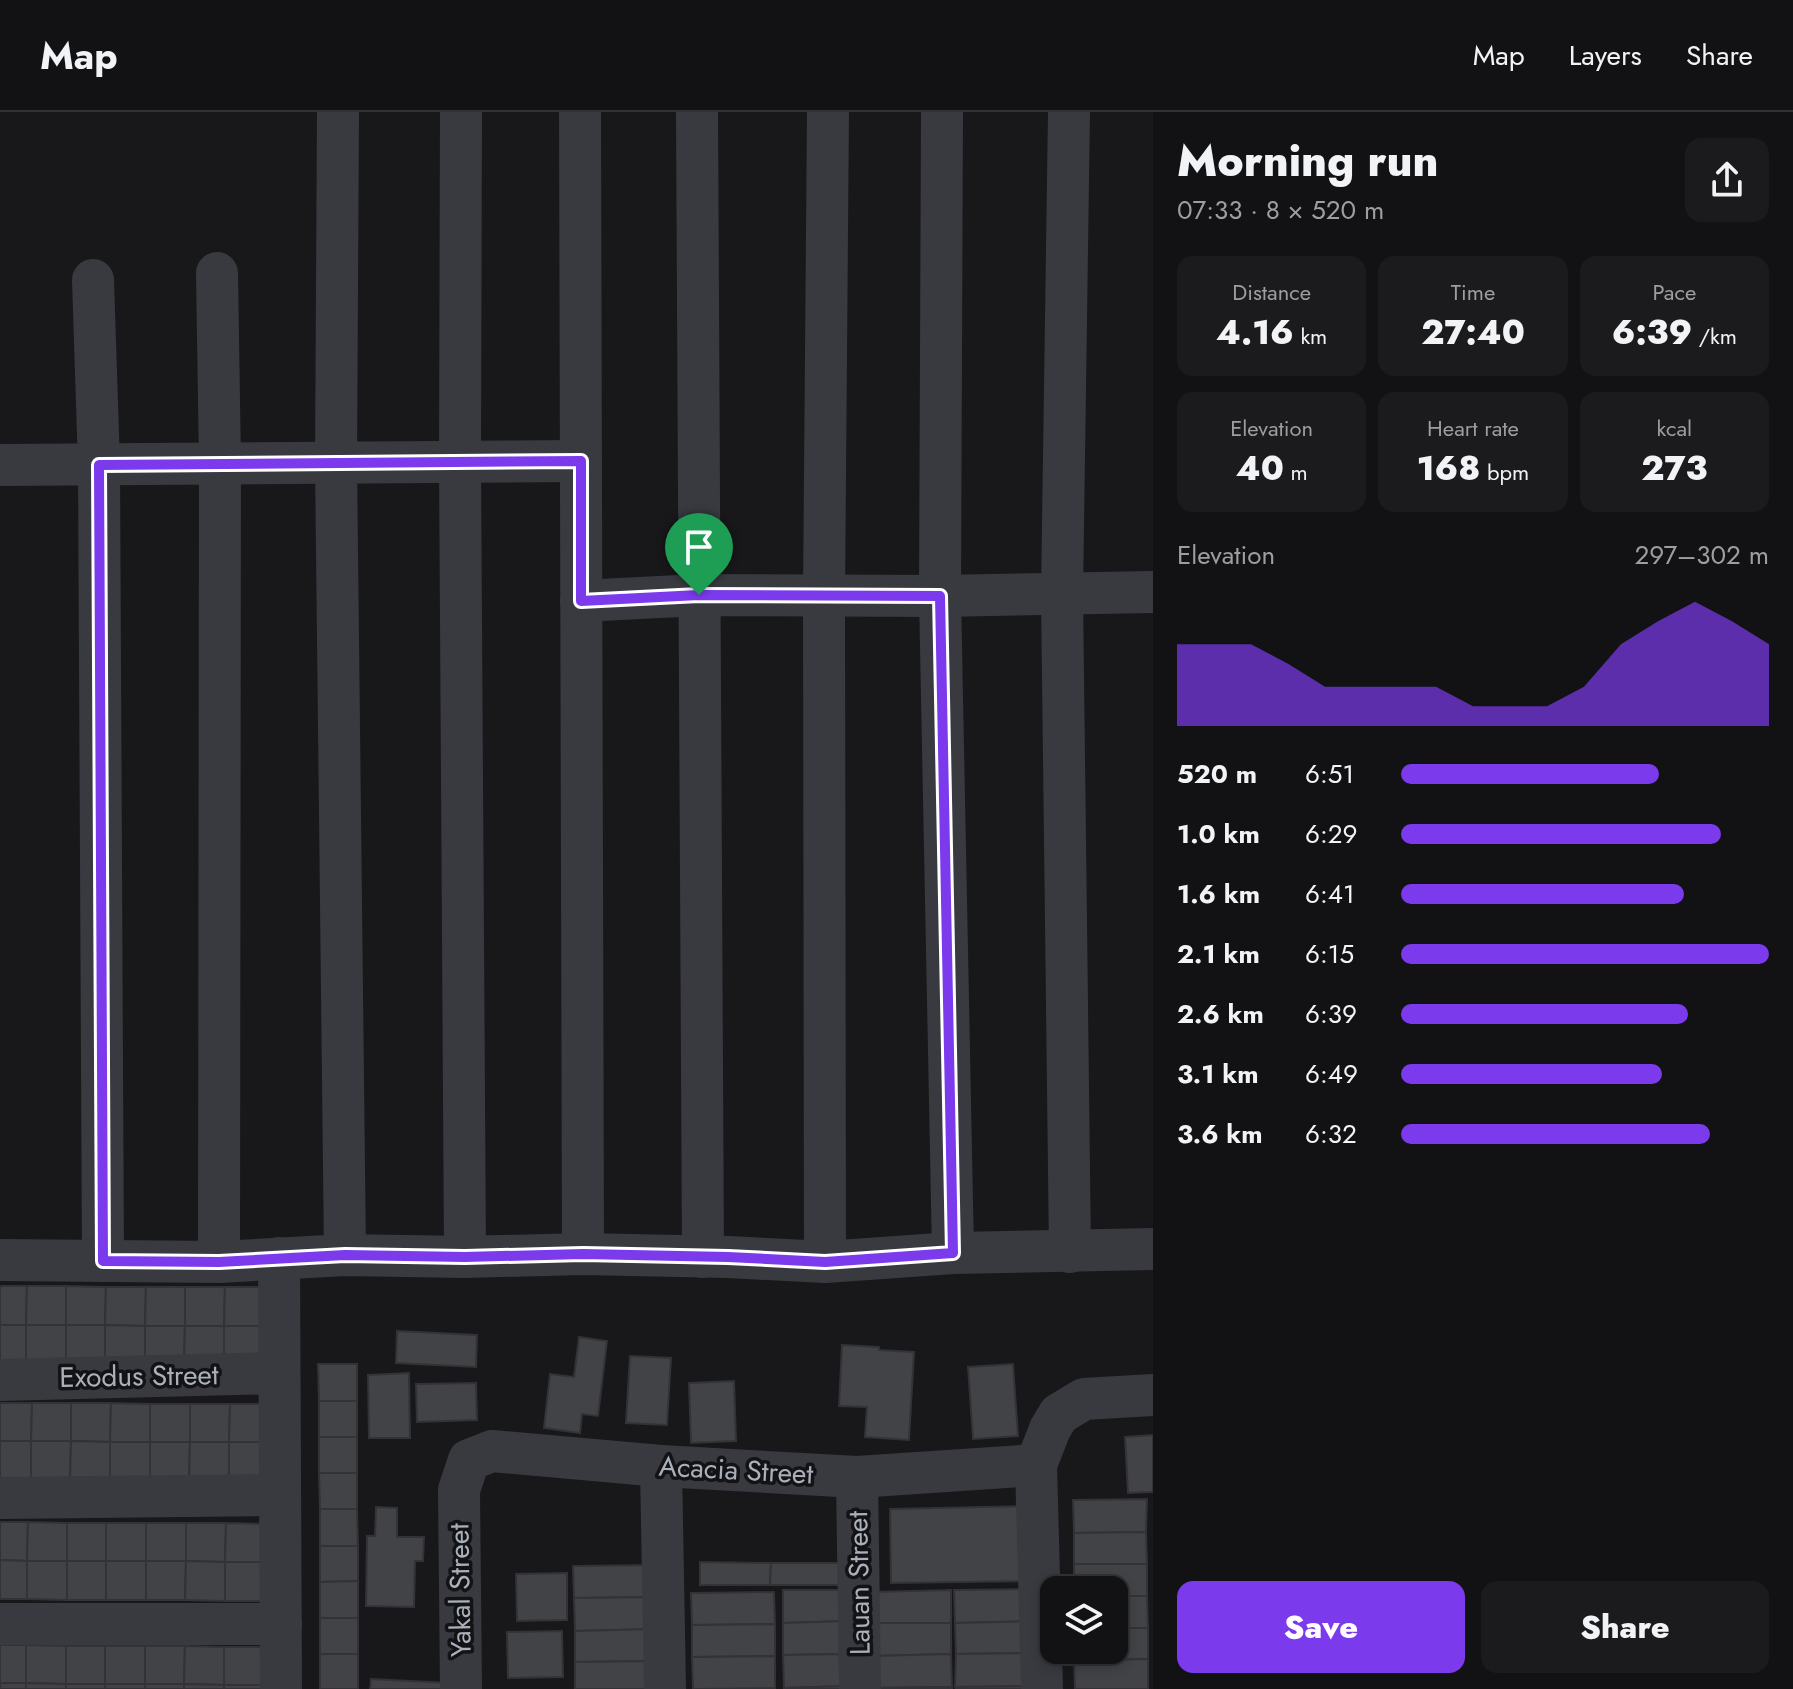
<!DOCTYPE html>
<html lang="en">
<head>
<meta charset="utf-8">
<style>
  :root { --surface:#121214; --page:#1b1b1d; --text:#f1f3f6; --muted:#9c9ea0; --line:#313234; --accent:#7c3aed }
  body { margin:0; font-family:Jost,sans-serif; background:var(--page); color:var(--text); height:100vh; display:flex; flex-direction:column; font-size:30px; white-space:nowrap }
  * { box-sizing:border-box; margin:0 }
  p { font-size:26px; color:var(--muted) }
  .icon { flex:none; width:44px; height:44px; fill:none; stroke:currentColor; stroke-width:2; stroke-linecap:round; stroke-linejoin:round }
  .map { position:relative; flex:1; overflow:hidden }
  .details { display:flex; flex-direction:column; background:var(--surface); width:640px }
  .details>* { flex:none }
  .buttons { position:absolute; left:1040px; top:1464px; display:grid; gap:16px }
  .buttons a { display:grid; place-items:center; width:88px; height:88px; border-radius:16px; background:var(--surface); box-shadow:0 4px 12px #0003,0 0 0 2px var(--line); font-size:40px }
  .pin { position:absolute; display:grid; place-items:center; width:68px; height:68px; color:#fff; margin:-82px -34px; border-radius:50% 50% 50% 0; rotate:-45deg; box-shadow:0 0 8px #0007 }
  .pin .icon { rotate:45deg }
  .round { display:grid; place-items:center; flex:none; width:84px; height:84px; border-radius:16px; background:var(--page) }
  .head { display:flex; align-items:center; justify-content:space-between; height:136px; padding:0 24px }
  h1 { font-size:44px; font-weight:800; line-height:60px }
  .metrics { display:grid; grid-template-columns:repeat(3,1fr); gap:12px; height:136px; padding:8px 24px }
  .metrics div { display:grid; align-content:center; border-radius:16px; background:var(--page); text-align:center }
  .metrics b { font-size:34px; font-weight:800 }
  .metrics small { font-size:22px; font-weight:400 }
  .metrics p { font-size:22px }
  .chart { height:224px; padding:16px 24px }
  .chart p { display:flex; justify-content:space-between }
  .chart svg { width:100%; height:144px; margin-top:8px; fill:var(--accent); opacity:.7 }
  .action { display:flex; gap:16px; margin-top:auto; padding:16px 24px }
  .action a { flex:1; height:92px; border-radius:16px; background:var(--accent); color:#fff; font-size:32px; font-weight:800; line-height:92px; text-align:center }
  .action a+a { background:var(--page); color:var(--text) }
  ul { padding:0 24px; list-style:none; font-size:26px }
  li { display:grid; grid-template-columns:128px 96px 1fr; align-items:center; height:60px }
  li i { height:20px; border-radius:10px; background:var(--accent) }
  header { display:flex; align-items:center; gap:48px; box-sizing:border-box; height:112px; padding:0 40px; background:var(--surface); border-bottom:2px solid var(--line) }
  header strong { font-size:38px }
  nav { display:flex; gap:44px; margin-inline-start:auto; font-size:28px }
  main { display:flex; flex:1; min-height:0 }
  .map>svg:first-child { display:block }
  .building { fill:#424347; stroke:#323237; stroke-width:2 }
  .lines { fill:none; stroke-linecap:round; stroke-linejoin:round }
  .minor { stroke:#383a40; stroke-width:42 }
  .route-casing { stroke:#fff; stroke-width:16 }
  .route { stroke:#7c3aed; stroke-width:10 }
  .labels { text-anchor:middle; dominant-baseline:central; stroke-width:7; stroke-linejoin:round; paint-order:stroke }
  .street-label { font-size:28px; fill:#a9b0bb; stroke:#131315 }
</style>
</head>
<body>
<header>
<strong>Map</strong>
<nav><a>Map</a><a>Layers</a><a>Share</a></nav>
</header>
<main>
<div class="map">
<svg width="1153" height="1577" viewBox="0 0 1153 1577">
  <rect width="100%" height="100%" fill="#18181a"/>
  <g class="building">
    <polygon points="0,1174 27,1174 26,1213 0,1213"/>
    <polygon points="27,1174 66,1174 66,1213 26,1213"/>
    <polygon points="66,1174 106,1175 105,1213 66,1213"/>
    <polygon points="106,1175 146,1175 145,1214 105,1213"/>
    <polygon points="146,1175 185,1175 185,1214 145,1214"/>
    <polygon points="185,1175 225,1175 224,1214 185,1214"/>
    <polygon points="225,1175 264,1175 264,1214 224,1214"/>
    <rect x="0" y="1213" width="26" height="38"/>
    <rect x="26" y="1213" width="40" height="38"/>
    <polygon points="66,1213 105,1213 105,1252 66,1251"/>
    <polygon points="105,1213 145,1214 145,1252 105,1252"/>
    <polygon points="145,1214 185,1214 184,1252 145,1252"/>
    <polygon points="185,1214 224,1214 224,1252 184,1252"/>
    <polygon points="224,1214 264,1214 263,1252 224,1252"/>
    <polygon points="397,1219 477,1223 476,1255 396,1251"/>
    <polygon points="579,1225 607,1229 598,1304 582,1302 580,1321 544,1316 550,1262 574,1265"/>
    <polygon points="842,1233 879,1235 879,1238 914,1240 909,1328 865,1325 867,1295 839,1294"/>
    <polygon points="630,1244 671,1246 667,1313 626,1311"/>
    <polygon points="318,1252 357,1252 357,1289 319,1289"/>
    <polygon points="1013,1252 1018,1324 973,1327 968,1255"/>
    <polygon points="409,1261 410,1326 369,1326 368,1263"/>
    <polygon points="734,1269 736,1329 691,1331 689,1271"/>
    <polygon points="476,1271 477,1308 417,1310 416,1272"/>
    <rect x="319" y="1289" width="38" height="36"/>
    <polygon points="0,1291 32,1291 31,1329 0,1329"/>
    <polygon points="32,1291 71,1291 71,1329 31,1329"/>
    <polygon points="71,1291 111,1291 110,1330 71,1329"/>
    <polygon points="111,1291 150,1292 150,1330 110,1330"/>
    <rect x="150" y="1292" width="40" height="38"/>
    <polygon points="190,1292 230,1292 229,1330 190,1330"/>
    <polygon points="230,1292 269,1292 269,1330 229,1330"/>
    <polygon points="1153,1323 1153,1380 1128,1381 1125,1325"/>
    <rect x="319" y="1325" width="38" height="36"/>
    <rect x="0" y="1329" width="31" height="39"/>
    <polygon points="31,1329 71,1329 70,1368 31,1368"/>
    <polygon points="71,1329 110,1330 110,1369 70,1368"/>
    <rect x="110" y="1330" width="40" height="39"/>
    <polygon points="150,1330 190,1330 189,1369 150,1369"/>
    <polygon points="190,1330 229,1330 229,1369 189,1369"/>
    <polygon points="229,1330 269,1330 268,1370 229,1369"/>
    <polygon points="319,1361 357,1361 357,1397 320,1397"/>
    <polygon points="1147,1387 1146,1420 1074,1421 1073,1388"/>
    <polygon points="1032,1394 1033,1469 891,1471 890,1397"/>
    <polygon points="376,1395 397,1396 397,1425 424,1425 423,1449 415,1449 414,1495 366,1494 367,1424 375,1424"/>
    <polygon points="320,1397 357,1397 358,1434 320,1434"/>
    <polygon points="0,1410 28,1410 27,1449 0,1448"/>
    <polygon points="28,1410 67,1411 67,1449 27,1449"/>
    <rect x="67" y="1411" width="39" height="38"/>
    <rect x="106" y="1411" width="40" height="38"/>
    <rect x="146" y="1411" width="40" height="38"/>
    <polygon points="186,1411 226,1411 225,1450 186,1449"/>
    <polygon points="226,1411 265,1412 264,1450 225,1450"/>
    <polygon points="1146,1420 1147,1452 1074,1452 1074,1421"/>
    <polygon points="320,1434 358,1434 358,1469 320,1470"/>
    <polygon points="0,1448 27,1449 27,1487 0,1487"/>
    <polygon points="27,1449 67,1449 67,1488 27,1487"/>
    <rect x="67" y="1449" width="39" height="39"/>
    <rect x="106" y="1449" width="40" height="39"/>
    <polygon points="146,1449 186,1449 185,1488 146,1488"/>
    <polygon points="186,1449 225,1450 225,1489 185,1488"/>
    <rect x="225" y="1450" width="39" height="39"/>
    <polygon points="700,1450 771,1451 770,1473 700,1473"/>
    <polygon points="771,1451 841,1451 841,1473 770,1473"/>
    <polygon points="1074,1452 1147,1452 1147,1484 1114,1484 1114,1478 1074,1478"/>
    <polygon points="656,1453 657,1485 574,1486 573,1454"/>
    <polygon points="567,1461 567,1508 517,1509 516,1462"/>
    <polygon points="358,1469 358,1506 320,1506 320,1470"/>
    <polygon points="1033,1477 1033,1509 955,1511 954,1478"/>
    <polygon points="783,1478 846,1478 846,1509 783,1511"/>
    <polygon points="951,1478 951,1511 873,1511 872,1480"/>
    <polygon points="774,1480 775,1512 692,1513 691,1481"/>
    <polygon points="1114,1484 1147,1484 1148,1516 1114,1516"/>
    <polygon points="657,1485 657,1517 575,1519 574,1486"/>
    <rect x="320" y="1506" width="38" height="36"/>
    <polygon points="846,1509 846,1542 783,1543 783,1511"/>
    <polygon points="1033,1509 1033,1541 956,1542 955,1511"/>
    <polygon points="873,1511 951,1511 951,1542 873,1544"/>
    <polygon points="775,1512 775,1544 692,1545 692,1513"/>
    <polygon points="1114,1516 1148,1516 1148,1547 1074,1548 1074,1538 1114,1538"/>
    <polygon points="657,1517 657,1549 575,1550 575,1519"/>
    <polygon points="562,1519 563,1565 508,1566 507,1520"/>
    <rect x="0" y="1533" width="26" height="38"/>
    <polygon points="26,1533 66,1534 66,1572 26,1571"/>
    <rect x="66" y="1534" width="39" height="38"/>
    <rect x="105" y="1534" width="40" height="38"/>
    <polygon points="145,1534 185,1534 184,1572 145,1572"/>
    <polygon points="185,1534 224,1535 224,1573 184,1572"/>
    <polygon points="224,1535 264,1535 263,1573 224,1573"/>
    <polygon points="1033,1541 1034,1574 955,1575 956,1542"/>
    <rect x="320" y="1542" width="38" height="35"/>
    <polygon points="846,1542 847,1574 784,1576 783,1543"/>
    <polygon points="951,1542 952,1575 873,1576 873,1544"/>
    <polygon points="775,1544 775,1576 693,1577 692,1545"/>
    <polygon points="1148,1547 1148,1577 1075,1577 1074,1548"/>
    <polygon points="657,1549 658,1577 575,1577 575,1550"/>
    <polygon points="371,1567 450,1571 450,1577 370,1577"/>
    <rect x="0" y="1571" width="26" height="6"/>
    <polygon points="26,1571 66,1572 66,1577 26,1577"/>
    <rect x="66" y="1572" width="39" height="5"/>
    <rect x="105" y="1572" width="40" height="5"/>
    <rect x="145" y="1572" width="39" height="5"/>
    <polygon points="184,1572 224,1573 224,1577 184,1577"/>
    <rect x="224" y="1573" width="39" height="4"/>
    <polygon points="847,1574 847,1577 784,1577 784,1576"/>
    <polygon points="1034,1574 1034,1577 956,1577 955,1575"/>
    <polygon points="952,1575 952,1577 873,1577 873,1576"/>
  </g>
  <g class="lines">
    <g class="minor">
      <polyline points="338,0 336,351 345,1143"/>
      <polyline points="461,0 460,350 465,1145"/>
      <polyline points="580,0 583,1142"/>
      <polyline points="697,0 703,1145"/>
      <polyline points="942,0 940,484 953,1141"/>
      <polyline points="1069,0 1062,482 1070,1140"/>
      <polyline points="217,161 220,352 219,1150"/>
      <polyline points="93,168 99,353 103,1149"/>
      <polyline points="0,353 581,349"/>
      <polyline points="581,489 699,483 940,484 1153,480"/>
      <polyline points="279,1146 281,1577"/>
      <polyline points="0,1148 219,1150 345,1143 465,1145 583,1142 728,1145 825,1150 953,1141 1153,1137"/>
      <polyline points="825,1150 824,483 828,0"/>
      <polyline points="0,1268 279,1261"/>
      <polyline points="661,1354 665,1577"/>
      <polyline points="857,1365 860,1577"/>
      <polyline points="0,1386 280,1383"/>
      <polyline points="0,1512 281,1512"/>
      <polyline points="461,1577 459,1378 469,1348 492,1339 661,1354 857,1365 1036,1353"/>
      <polyline points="1042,1577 1036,1353 1050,1317 1059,1302 1084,1287 1153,1283"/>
    </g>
  </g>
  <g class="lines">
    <g class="route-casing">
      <polygon id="route" points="581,349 581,489 699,483 940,484 953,1141 825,1150 728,1145 583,1142 465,1145 345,1143 219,1150 103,1149 99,353"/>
    </g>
    <use href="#route" class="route"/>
  </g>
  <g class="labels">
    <g class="street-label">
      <text transform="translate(139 1264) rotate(-1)">Exodus Street</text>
      <text transform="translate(736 1358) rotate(3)">Acacia Street</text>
      <text transform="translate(859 1471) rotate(-91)">Lauan Street</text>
      <text transform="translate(460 1478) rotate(-91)">Yakal Street</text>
    </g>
  </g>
</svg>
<div class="buttons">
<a><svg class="icon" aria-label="layers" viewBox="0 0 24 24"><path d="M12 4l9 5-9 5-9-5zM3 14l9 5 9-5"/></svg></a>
</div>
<div class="pin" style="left:699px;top:483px;background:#1e9e55"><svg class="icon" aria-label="arrive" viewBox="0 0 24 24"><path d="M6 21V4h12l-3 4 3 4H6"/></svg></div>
</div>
<section class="details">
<div class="head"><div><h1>Morning run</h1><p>07:33 · 8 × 520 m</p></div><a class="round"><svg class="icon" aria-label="share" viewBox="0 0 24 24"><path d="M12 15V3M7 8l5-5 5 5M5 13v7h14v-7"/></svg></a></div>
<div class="metrics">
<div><p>Distance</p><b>4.16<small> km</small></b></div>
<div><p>Time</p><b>27:40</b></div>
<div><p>Pace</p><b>6:39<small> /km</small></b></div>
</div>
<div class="metrics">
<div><p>Elevation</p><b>40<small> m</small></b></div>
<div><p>Heart rate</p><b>168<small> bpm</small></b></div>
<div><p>kcal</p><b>273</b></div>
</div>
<div class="chart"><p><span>Elevation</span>297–302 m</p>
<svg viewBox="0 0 160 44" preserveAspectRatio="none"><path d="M0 44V19L10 19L20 19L30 25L40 32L50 32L60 32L70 32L80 38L90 38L100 38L110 32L120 19L130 12L140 6L150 12L160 19V44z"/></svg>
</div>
<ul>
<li><b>520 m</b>6:51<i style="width:70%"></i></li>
<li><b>1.0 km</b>6:29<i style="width:87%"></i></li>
<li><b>1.6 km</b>6:41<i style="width:77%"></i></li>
<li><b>2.1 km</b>6:15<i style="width:100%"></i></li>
<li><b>2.6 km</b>6:39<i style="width:78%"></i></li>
<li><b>3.1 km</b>6:49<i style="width:71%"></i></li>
<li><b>3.6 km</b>6:32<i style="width:84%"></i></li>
</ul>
<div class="action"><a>Save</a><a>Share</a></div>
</section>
</main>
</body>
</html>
